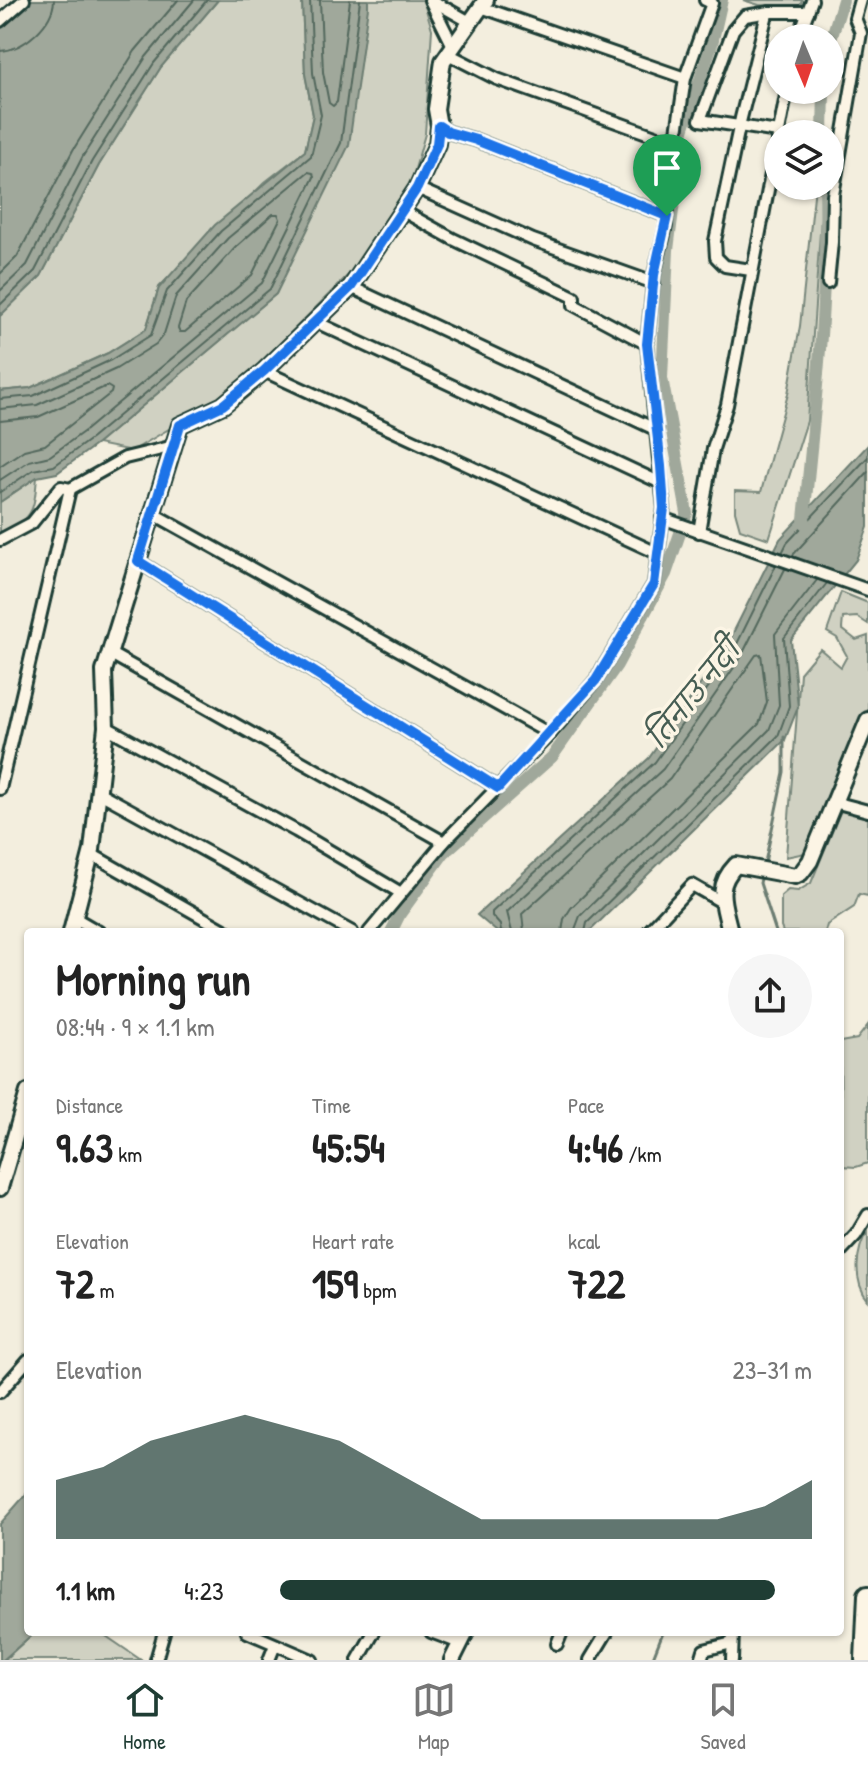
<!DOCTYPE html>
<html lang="en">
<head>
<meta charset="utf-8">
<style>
  :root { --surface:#fff; --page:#f6f6f6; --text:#222; --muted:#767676; --line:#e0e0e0; --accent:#1f3d34 }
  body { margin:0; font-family:"Patrick Hand","Playpen Sans Deva",sans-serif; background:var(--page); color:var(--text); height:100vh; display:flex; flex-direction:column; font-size:30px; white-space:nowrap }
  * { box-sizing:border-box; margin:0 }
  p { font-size:26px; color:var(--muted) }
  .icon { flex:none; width:44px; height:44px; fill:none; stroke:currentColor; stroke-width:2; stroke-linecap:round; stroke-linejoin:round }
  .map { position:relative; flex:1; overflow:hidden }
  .details { position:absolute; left:24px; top:928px; width:820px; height:708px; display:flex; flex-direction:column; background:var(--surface); border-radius:8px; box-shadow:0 2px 6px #0004 }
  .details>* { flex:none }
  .needle { width:52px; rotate:178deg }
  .tools { position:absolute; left:764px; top:24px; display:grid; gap:16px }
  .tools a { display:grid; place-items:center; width:80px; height:80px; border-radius:50%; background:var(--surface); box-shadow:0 2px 6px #0004; font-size:40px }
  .pin { position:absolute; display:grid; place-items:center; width:68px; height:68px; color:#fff; margin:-82px -34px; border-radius:50% 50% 50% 0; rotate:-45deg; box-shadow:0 0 8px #0007 }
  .pin .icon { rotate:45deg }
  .round { display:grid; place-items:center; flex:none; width:84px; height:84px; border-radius:42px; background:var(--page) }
  .head { display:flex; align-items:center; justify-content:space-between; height:136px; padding:0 32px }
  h1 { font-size:44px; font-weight:700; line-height:60px }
  .stats { display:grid; grid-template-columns:repeat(3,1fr); gap:12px; height:136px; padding:8px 32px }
  .stats div { display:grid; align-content:center }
  .stats b { font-size:40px; font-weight:700 }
  .stats small { font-size:22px; font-weight:400 }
  .stats p { font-size:22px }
  .chart { height:224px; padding:16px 32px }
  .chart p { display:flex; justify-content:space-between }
  .chart svg { width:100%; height:144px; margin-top:8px; fill:var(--accent); opacity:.7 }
  ul { padding:0 32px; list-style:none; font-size:26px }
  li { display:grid; grid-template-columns:128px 96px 1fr; align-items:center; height:60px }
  li i { height:20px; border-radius:10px; background:var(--accent) }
  .menu { display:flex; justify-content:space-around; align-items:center; height:112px; border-top:2px solid var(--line); background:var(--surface); font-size:22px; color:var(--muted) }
  .menu a { display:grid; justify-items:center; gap:4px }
  .menu .selected { color:var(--accent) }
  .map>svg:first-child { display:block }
  .green { fill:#d0d1c2; stroke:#78877b; stroke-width:2 }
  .water { fill:#a0a89b; stroke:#6c7d72; stroke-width:2 }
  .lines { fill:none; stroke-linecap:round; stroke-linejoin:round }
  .shore { stroke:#53685d; stroke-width:2 }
  .stream { stroke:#6c7d72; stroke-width:3 }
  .canal { stroke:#a0a89b; stroke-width:12 }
  .street-casing { stroke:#1f3d34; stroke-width:16 }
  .secondary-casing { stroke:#1f3d34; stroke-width:20 }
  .highway-casing { stroke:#1f3d34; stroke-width:24 }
  .street { stroke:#fcf5e5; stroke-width:10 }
  .secondary { stroke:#fcf5e5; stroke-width:14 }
  .highway { stroke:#fcf5e5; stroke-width:18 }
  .route-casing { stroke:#fff; stroke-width:16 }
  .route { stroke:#1a73e8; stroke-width:10 }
  .labels { text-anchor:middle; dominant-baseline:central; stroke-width:7; stroke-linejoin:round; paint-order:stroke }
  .water-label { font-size:28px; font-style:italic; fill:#465d53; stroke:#fcf5e5 }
</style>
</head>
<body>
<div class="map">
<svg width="868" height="1660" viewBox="0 0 868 1660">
  <rect width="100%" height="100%" fill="#f3eede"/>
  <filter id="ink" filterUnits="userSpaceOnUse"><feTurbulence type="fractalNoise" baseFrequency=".0125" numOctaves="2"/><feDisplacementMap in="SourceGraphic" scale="16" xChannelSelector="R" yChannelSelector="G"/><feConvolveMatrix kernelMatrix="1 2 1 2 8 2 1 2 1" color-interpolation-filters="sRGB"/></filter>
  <g filter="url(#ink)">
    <g class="green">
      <polygon points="218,0 302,0 305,74 313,115 305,151 265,182 159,287 146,329 108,353 30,388 0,391 0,316 41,276 99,165 161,67"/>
      <polygon points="368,0 423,0 432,29 425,134 411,183 362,261 234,390 132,451 97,444 276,294 368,7"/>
      <polygon points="743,0 802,0 799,10 759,5"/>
      <polygon points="815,186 822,186 822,203 807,421 769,539 740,529 735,511 735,491 761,492 788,394 800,326"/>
      <path d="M37 477C34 513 33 518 0 535V502Z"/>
      <polygon points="841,592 868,603 868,624 857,617 843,618 842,629 856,640 868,636 868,710 810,852 786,857 800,673 820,649 841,667 847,656 837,638 827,632"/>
      <polygon points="841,810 868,818 868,896 859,894 854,907 827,925 825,932 783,932 781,927 781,896 788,890 798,891 811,883"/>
      <polygon points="868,1025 868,1163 856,1167 841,1166 840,1042 857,1039"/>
      <path d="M868 1230V1300C853 1282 855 1251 868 1230Z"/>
      <polygon points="35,1632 100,1632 141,1660 4,1660"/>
    </g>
    <g class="water">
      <polygon points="27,0 218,0 161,67 99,165 41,276 0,316 0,23"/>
      <polygon points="302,0 368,0 368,7 349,145 276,294 97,444 57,473 37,477 0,502 0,391 30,388 108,353 146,329 159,288 215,225 305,151 313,115 305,74"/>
      <polygon points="868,445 868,527 856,560 791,640 798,707 785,740 589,932 497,932 477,915 649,758 725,649 780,539"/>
      <polygon points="28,1492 28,1632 35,1632 3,1660 0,1660 0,1524"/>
    </g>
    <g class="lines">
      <g class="shore">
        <polyline points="320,0 323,72 329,103 333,106 337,102 350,0"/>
        <path d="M0 51C24 50 53 24 54 0"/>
        <polygon points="273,214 278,214 280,219 252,275 185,332 180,332 178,328 186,302 236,247"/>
        <polyline points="0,274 17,257 73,150 135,51 178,0"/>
        <polyline points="0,291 27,265 83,156 146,57 194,0"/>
        <polyline points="0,305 35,271 92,161 154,63 207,0"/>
        <polyline points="0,399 33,396 111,360 151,335 167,291 221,231 311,156 321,115 313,73 310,0"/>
        <polyline points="0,409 37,405 116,369 156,344 164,334 176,296 228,238 308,172 313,173 314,177 262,283 86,430 50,456 29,461 0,480"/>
        <polyline points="0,421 38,417 107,386 112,389 111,393 45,445 24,450 0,466"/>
        <polyline points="0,492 33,470 54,466 92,438 270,289 341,143 360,0"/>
        <polyline points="782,553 787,543 868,457"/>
        <polyline points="792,556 868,472"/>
        <polyline points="501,932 500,925 492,916 492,912 655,762 732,654 776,565"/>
        <polyline points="512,932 507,912 663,769 740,659 785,569"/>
        <polyline points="524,932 522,914 670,779 756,655 761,654 767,702 759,724 571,908 564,919 562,932"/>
        <polyline points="574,932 580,916 769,730 779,705 775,634 817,580"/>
        <polyline points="585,932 587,923 778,736 789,706 784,638 827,583"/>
      </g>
      <g class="stream">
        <polyline points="764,867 784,772 784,737"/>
        <polyline points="762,875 760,883 776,932"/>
        <polyline points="652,1660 663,1632"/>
      </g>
      <g class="canal">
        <polyline points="830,43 843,0"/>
        <polyline points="823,134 824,90"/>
        <path d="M807 527 804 519C815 409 828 297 825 186"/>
        <polyline points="391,932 400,914 444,853 552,757 617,665 666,574 687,513 662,378 668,250 683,130 712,44 722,0"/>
      </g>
      <g class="street-casing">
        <g id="street">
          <polyline points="430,0 453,46"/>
          <polyline points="431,0 470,22"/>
          <polyline points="481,7 685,78"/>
          <polyline points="770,12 745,16 733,30 700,120 778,132"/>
          <polyline points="0,21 24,0"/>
          <polyline points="802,38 803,25 812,0"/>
          <polyline points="448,54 497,79 658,137 676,139"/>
          <polyline points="439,126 448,132 476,140 667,216"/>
          <polyline points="417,188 533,240 654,283"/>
          <polyline points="403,211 453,239 574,297 574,305 647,344"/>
          <polyline points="751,270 725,266 716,257 715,241 741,118 767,14 770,12 808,12"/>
          <polyline points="828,283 832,242 833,195 861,33 855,18 860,0"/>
          <polyline points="351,287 657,430"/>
          <polyline points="316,322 661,483"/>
          <polyline points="264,371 657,553"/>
          <polyline points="152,513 550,734"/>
          <polyline points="662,518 868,590"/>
          <polyline points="699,532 713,449 727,405 787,90"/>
          <polyline points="0,540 32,523 61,487 70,489 125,458 174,446"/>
          <polyline points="138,561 498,788"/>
          <polyline points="109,653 444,842"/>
          <polyline points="106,727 296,831 401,893"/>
          <polyline points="0,789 70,489"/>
          <polyline points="98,792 352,932"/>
          <polyline points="834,802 868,811"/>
          <polyline points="91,854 228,932"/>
          <polyline points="75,918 99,932"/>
          <polyline points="369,932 444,842 550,734 596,680 654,584 664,508 647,344 654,275 666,226 670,151 676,139 685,78 712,3 705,0"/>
          <polyline points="648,932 692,885 725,904"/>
          <polyline points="840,1252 856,1235 868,1215"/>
          <polyline points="0,1392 28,1360"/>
          <polyline points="247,1632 312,1660"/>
          <polyline points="431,1632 460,1643"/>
          <polyline points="557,1644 562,1632"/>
          <polyline points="156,1660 164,1632"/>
          <polyline points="269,1660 275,1645"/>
          <polyline points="358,1660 374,1632"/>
          <polyline points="590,1660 607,1632"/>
          <polyline points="701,1660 704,1650 732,1643"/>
          <polyline points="732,1660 733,1632"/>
        </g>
      </g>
      <g class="secondary-casing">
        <g id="secondary">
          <polyline points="71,932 92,850 106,727 104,671 180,425 223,405 264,371 351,287 417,188 437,144 439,126 436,109 443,61 486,0"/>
          <path d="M730 932C724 903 714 888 736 865L795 876 801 873 810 861 868 720"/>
          <polyline points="0,1188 28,1092"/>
          <polyline points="452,1660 466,1632"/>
        </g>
      </g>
      <g class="highway-casing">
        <polyline id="highway" points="865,1660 868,1595"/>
      </g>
      <use href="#street" class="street"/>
      <use href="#secondary" class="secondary"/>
      <use href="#highway" class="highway"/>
    </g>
  </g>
  <g class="lines" filter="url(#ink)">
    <g class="route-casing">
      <polygon id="route" points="439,126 448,132 476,140 667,216 654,275 647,344 661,466 664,508 654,584 596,680 498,788 138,561 180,425 223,405 264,371 351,287 417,188 437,144"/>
    </g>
    <use href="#route" class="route"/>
  </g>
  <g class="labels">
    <g class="water-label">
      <text transform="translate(693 694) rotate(-51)">तिनाउ नदी</text>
    </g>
  </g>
</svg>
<div class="tools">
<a><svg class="needle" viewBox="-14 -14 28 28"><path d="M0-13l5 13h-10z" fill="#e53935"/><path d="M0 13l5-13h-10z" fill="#767676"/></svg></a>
<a><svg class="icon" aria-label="layers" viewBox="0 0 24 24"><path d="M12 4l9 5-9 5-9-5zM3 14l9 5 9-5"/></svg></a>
</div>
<div class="pin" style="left:667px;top:216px;background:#1e9e55"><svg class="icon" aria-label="arrive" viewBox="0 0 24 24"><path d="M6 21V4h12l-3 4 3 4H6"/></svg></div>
<section class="details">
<div class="head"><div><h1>Morning run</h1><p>08:44 · 9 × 1.1 km</p></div><a class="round"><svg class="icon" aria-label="share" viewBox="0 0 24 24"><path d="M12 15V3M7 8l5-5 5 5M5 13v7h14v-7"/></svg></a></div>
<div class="stats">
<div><p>Distance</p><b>9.63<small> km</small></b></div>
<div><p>Time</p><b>45:54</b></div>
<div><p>Pace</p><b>4:46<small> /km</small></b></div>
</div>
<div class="stats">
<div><p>Elevation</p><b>72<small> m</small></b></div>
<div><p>Heart rate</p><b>159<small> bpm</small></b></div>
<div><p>kcal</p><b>722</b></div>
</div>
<div class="chart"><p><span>Elevation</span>23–31 m</p>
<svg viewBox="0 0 160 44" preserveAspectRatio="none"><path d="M0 44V26L10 22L20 14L30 10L40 6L50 10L60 14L70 22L80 30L90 38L100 38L110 38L120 38L130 38L140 38L150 34L160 26V44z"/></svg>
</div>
<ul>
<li><b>1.1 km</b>4:23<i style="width:93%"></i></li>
</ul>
</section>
</div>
<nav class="menu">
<a class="selected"><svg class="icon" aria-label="home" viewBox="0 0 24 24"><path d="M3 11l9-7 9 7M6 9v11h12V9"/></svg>Home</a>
<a><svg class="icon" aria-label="map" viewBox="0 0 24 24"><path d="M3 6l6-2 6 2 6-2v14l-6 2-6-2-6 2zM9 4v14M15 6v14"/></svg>Map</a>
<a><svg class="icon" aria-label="saved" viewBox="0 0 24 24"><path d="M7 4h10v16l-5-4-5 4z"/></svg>Saved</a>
</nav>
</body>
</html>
